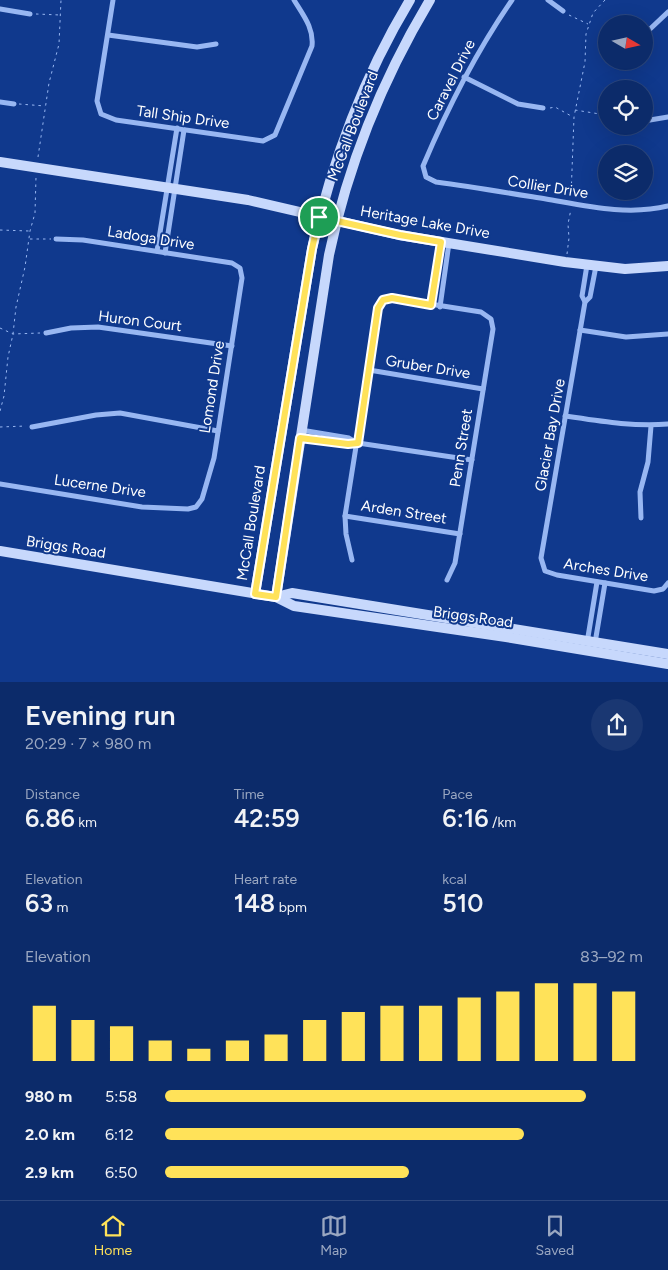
<!DOCTYPE html>
<html lang="en">
<head>
<meta charset="utf-8">
<style>
  :root { --surface:#0c2b6a; --page:#1a3772; --text:#f1f3f6; --muted:#9aa7c1; --line:#2c477e; --accent:#ffe259 }
  body { margin:0; font-family:Figtree,sans-serif; background:var(--page); color:var(--text); height:100vh; display:flex; flex-direction:column; font-size:19px; white-space:nowrap }
  * { box-sizing:border-box; margin:0 }
  p { font-size:16px; color:var(--muted) }
  .icon { flex:none; width:28px; height:28px; fill:none; stroke:currentColor; stroke-width:2; stroke-linecap:round; stroke-linejoin:round }
  .map { position:relative; height:682px; overflow:hidden }
  .sheet { display:flex; flex-direction:column; background:var(--surface); flex:1 }
  .sheet>* { flex:none }
  .needle { width:32px; rotate:99deg }
  .tools { position:absolute; left:598px; top:15px; display:grid; gap:10px }
  .tools a { display:grid; place-items:center; width:55px; height:55px; border-radius:50%; background:var(--surface); box-shadow:0 5px 20px #0002,0 0 0 1px var(--line); font-size:25px }
  .pin { position:absolute; display:grid; place-items:center; width:42px; height:42px; color:#fff; margin:-21px; border:2px solid #fff; border-radius:50%; box-shadow:0 1px 5px #0007 }
  .round { display:grid; place-items:center; flex:none; width:52px; height:52px; border-radius:26px; background:var(--page) }
  .overview { display:flex; align-items:center; justify-content:space-between; height:85px; padding:0 25px }
  h1 { font-size:28px; font-weight:600; line-height:38px }
  .figures { display:grid; grid-template-columns:repeat(3,1fr); gap:8px; height:85px; padding:5px 25px }
  .figures div { display:grid; align-content:center }
  .figures b { font-size:25px; font-weight:600 }
  .figures small { font-size:14px; font-weight:400 }
  .figures p { font-size:14px }
  .chart { height:140px; padding:10px 25px }
  .chart p { display:flex; justify-content:space-between }
  .chart svg { width:100%; height:90px; margin-top:5px; stroke:var(--accent); stroke-width:6 }
  ul { padding:0 25px; list-style:none; font-size:16px }
  li { display:grid; grid-template-columns:80px 60px 1fr; align-items:center; height:38px }
  li i { height:12px; border-radius:6px; background:var(--accent) }
  .tab-bar { display:flex; justify-content:space-around; align-items:center; height:70px; border-top:1px solid var(--line); background:var(--surface); font-size:14px; color:var(--muted) }
  .tab-bar a { display:grid; justify-items:center; gap:2px }
  .tab-bar .on { color:var(--accent) }
  .map>svg:first-child { display:block }
  .lines { fill:none; stroke-linecap:round; stroke-linejoin:round }
  .path { stroke:#98b7f2; stroke-width:1; stroke-dasharray:2.5 4; stroke-linecap:butt }
  .street { stroke:#98b7f2; stroke-width:5 }
  .secondary { stroke:#c7d8fc; stroke-width:10 }
  .route-casing { stroke:#fff; stroke-width:10 }
  .route { stroke:#ffe259; stroke-width:6 }
  .labels { text-anchor:middle; dominant-baseline:central; stroke-width:4; stroke-linejoin:round; paint-order:stroke }
  .street-label { font-size:15px; fill:#fff; stroke:#10398d }
</style>
</head>
<body>
<div class="map">
<svg width="668" height="683" viewBox="0 0 668 683">
  <rect width="100%" height="100%" fill="#10398d"/>
  <g class="lines">
    <g class="path">
      <polyline points="36,14 60,15"/>
      <polyline points="569,15 588,24"/>
      <polyline points="19,104 45,106"/>
      <polyline points="550,108 555,107 573,117"/>
      <polyline points="575,110 606,115"/>
      <polyline points="38,157 49,83 59,44 61,0"/>
      <polyline points="571,197 574,117 585,62 586,34 593,13 605,0"/>
      <polyline points="0,230 29,231"/>
      <polyline points="30,239 51,239"/>
      <polyline points="567,254 569,238 568,224 571,209"/>
      <polyline points="0,328 13,334 40,333"/>
      <polyline points="0,411 4,396 8,357 13,334 16,307 25,267 30,231 35,213 36,177"/>
      <polyline points="0,427 26,426"/>
    </g>
    <g class="street">
      <path d="M113 0 97 101 101 114 116 120 263 141 275 135 312 46C314 28 303 15 294 0"/>
      <path d="M512 0C476 52 448 107 423 166L426 177 436 182C473 187 509 193 546 199 586 206 628 216 668 206"/>
      <polyline points="548,0 563,11"/>
      <polyline points="0,9 30,14"/>
      <polyline points="649,30 668,12"/>
      <polyline points="108,35 197,47 216,44"/>
      <polyline points="464,77 518,104 543,108"/>
      <polyline points="0,102 14,104"/>
      <polyline points="644,121 668,117"/>
      <polyline points="157,251 177,128"/>
      <polyline points="165,253 184,130"/>
      <polyline points="587,265 582,296 585,302 541,558 545,571 557,575 654,591 663,589 668,583"/>
      <polyline points="585,302 590,297 596,266"/>
      <polyline points="431,305 441,241"/>
      <polyline points="440,307 449,243"/>
      <polyline points="580,330 626,337 668,334"/>
      <polyline points="46,333 71,328 98,327 232,346"/>
      <polyline points="369,370 483,389"/>
      <path d="M565 416C599 421 634 427 668 424"/>
      <polyline points="32,427 96,415 120,413 218,431"/>
      <polyline points="301,430 349,438 357,443"/>
      <polyline points="300,438 348,444 358,443 472,460"/>
      <polyline points="0,484 142,507 188,509 196,507 202,499 214,458 242,278 240,268 232,263 83,240 56,239"/>
      <polyline points="345,516 460,534"/>
      <polyline points="641,518 640,492 648,462 651,426"/>
      <polyline points="352,560 346,534 345,516 378,308 383,300 392,298 481,312 491,319 493,329 455,563 447,580"/>
      <polyline points="587,643 597,582"/>
      <polyline points="595,643 605,583"/>
    </g>
    <g class="secondary">
      <polyline points="0,162 248,200 399,235 565,262 625,269 668,266"/>
      <polyline points="0,551 276,597 294,606 506,637 668,664"/>
      <path d="M255 594 312 249C332 161 363 78 410 0"/>
      <path d="M276 597 329 255C348 164 382 80 430 0"/>
      <polyline points="276,597 292,593 668,654"/>
    </g>
  </g>
  <g class="lines">
    <g class="route-casing">
      <polygon id="route" points="319,217 400,235 441,242 431,305 392,298 383,300 378,308 358,443 348,444 300,438 276,597 255,594 312,249"/>
    </g>
    <use href="#route" class="route"/>
  </g>
  <g class="labels">
    <g class="street-label">
      <text transform="translate(451 80) rotate(-63)">Caravel Drive</text>
      <text transform="translate(183 117) rotate(8)">Tall Ship Drive</text>
      <text transform="translate(353 126) rotate(-69)">McCall Boulevard</text>
      <text transform="translate(548 187) rotate(9)">Collier Drive</text>
      <text transform="translate(425 222) rotate(10)">Heritage Lake Drive</text>
      <text transform="translate(151 238) rotate(9)">Ladoga Drive</text>
      <text transform="translate(140 321) rotate(7)">Huron Court</text>
      <text transform="translate(428 367) rotate(9)">Gruber Drive</text>
      <text transform="translate(212 387) rotate(-81)">Lomond Drive</text>
      <text transform="translate(550 435) rotate(-80)">Glacier Bay Drive</text>
      <text transform="translate(461 448) rotate(-81)">Penn Street</text>
      <text transform="translate(100 486) rotate(8)">Lucerne Drive</text>
      <text transform="translate(404 512) rotate(9)">Arden Street</text>
      <text transform="translate(251 523) rotate(-81)">McCall Boulevard</text>
      <text transform="translate(66 547) rotate(9)">Briggs Road</text>
      <text transform="translate(606 570) rotate(9)">Arches Drive</text>
      <text transform="translate(473 617) rotate(8)">Briggs Road</text>
    </g>
  </g>
</svg>
<div class="tools">
<a><svg class="needle" viewBox="-14 -14 28 28"><path d="M0-13l5 13h-10z" fill="#e53935"/><path d="M0 13l5-13h-10z" fill="#9aa7c1"/></svg></a>
<a><svg class="icon" aria-label="locate" viewBox="0 0 24 24"><circle cx="12" cy="12" r="6"/><path d="M12 2v4M12 18v4M2 12h4M18 12h4"/></svg></a>
<a><svg class="icon" aria-label="layers" viewBox="0 0 24 24"><path d="M12 4l9 5-9 5-9-5zM3 14l9 5 9-5"/></svg></a>
</div>
<div class="pin" style="left:319px;top:217px;background:#1e9e55"><svg class="icon" aria-label="arrive" viewBox="0 0 24 24"><path d="M6 21V4h12l-3 4 3 4H6"/></svg></div>
</div>
<section class="sheet">
<div class="overview"><div><h1>Evening run</h1><p>20:29 · 7 × 980 m</p></div><a class="round"><svg class="icon" aria-label="share" viewBox="0 0 24 24"><path d="M12 15V3M7 8l5-5 5 5M5 13v7h14v-7"/></svg></a></div>
<div class="figures">
<div><p>Distance</p><b>6.86<small> km</small></b></div>
<div><p>Time</p><b>42:59</b></div>
<div><p>Pace</p><b>6:16<small> /km</small></b></div>
</div>
<div class="figures">
<div><p>Elevation</p><b>63<small> m</small></b></div>
<div><p>Heart rate</p><b>148<small> bpm</small></b></div>
<div><p>kcal</p><b>510</b></div>
</div>
<div class="chart"><p><span>Elevation</span>83–92 m</p>
<svg viewBox="0 0 160 44" preserveAspectRatio="none"><path d="M5 44V17M15 44V24M25 44V27M35 44V34M45 44V38M55 44V34M65 44V31M75 44V24M85 44V20M95 44V17M105 44V17M115 44V13M125 44V10M135 44V6M145 44V6M155 44V10"/></svg>
</div>
<ul>
<li><b>980 m</b>5:58<i style="width:88%"></i></li>
<li><b>2.0 km</b>6:12<i style="width:75%"></i></li>
<li><b>2.9 km</b>6:50<i style="width:51%"></i></li>
</ul>
</section>
<nav class="tab-bar">
<a class="on"><svg class="icon" aria-label="home" viewBox="0 0 24 24"><path d="M3 11l9-7 9 7M6 9v11h12V9"/></svg>Home</a>
<a><svg class="icon" aria-label="map" viewBox="0 0 24 24"><path d="M3 6l6-2 6 2 6-2v14l-6 2-6-2-6 2zM9 4v14M15 6v14"/></svg>Map</a>
<a><svg class="icon" aria-label="saved" viewBox="0 0 24 24"><path d="M7 4h10v16l-5-4-5 4z"/></svg>Saved</a>
</nav>
</body>
</html>
